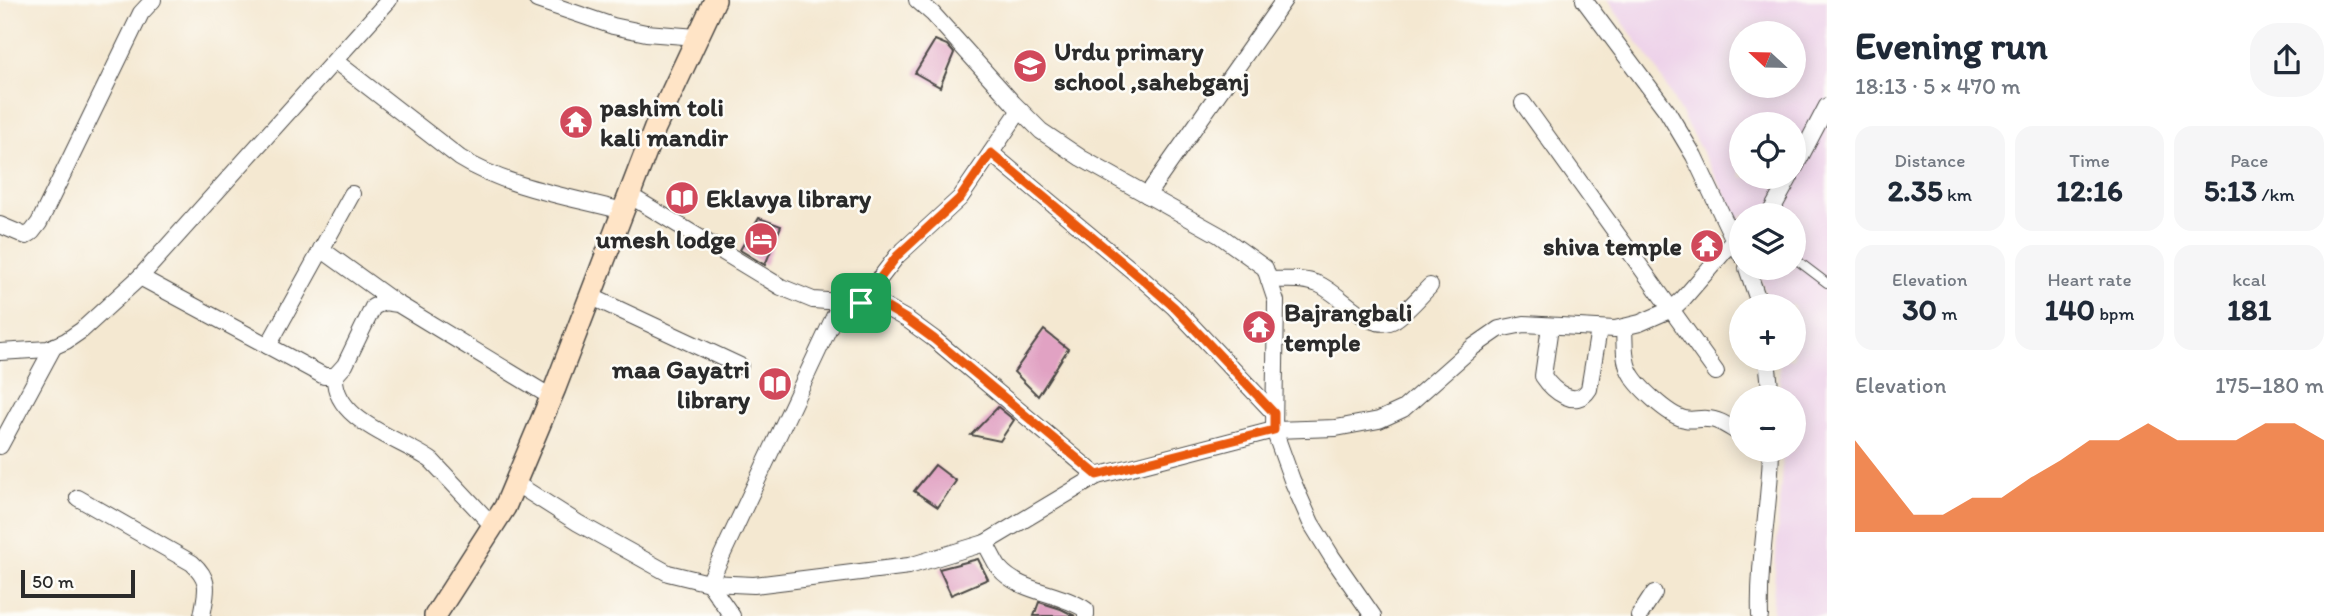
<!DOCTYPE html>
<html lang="en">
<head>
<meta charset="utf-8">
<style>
  :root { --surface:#fff; --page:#f6f6f7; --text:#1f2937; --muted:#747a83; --accent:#ea580c }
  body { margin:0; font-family:Itim,sans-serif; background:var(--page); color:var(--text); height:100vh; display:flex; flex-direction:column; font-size:26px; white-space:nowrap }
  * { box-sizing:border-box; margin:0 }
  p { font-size:23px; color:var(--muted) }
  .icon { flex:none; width:38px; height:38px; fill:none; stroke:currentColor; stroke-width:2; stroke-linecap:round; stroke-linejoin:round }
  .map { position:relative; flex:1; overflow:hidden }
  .sheet { display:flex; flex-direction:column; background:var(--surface); width:525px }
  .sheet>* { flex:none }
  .needle { width:46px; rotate:292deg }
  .tools { position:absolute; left:1729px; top:21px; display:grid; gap:14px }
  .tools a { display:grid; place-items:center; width:77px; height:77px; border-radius:50%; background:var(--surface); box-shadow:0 4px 18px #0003; font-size:35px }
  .scale { position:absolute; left:21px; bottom:18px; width:114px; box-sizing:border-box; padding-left:7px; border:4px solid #2b2b2b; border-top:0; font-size:19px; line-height:24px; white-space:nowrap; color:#2b2b2b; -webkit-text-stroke:5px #fdfcf7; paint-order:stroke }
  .pin { position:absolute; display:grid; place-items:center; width:60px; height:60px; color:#fff; margin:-30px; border-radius:14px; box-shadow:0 4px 10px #0006 }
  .round { display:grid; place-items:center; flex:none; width:74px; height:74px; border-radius:28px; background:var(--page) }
  .head { display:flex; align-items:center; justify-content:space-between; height:119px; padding:0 28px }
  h1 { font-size:38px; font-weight:700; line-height:52px }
  .figures { display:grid; grid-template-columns:repeat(3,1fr); gap:10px; height:119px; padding:7px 28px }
  .figures div { display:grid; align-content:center; border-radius:18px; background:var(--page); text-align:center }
  .figures b { font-size:30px; font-weight:700 }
  .figures small { font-size:19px; font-weight:400 }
  .figures p { font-size:19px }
  .chart { height:196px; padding:14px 28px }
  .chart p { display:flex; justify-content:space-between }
  .chart svg { width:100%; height:126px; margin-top:7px; fill:var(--accent); opacity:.7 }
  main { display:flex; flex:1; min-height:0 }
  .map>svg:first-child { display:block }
  .built { fill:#edd1e9; fill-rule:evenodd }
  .building { fill:#e1a2c3 }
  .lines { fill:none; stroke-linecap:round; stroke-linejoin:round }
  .lane-casing { stroke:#494744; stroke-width:10 }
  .street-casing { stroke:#494744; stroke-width:18 }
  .secondary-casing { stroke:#494744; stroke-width:24 }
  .lane { stroke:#fff; stroke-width:8 }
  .street { stroke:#fff; stroke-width:16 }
  .secondary { stroke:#ffe4c6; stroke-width:21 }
  .route-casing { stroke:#fff; stroke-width:14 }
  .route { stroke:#ea580c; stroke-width:9 }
  .labels { text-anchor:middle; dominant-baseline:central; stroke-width:5; stroke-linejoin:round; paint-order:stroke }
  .poi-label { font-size:26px; font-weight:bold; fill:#2b2b2b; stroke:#fdfcf7; text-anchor:start }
</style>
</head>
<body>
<main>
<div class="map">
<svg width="1827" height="616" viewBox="0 0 1827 616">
  <rect width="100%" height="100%" fill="#fdfcf7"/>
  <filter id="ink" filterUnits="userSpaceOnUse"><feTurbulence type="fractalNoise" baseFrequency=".0143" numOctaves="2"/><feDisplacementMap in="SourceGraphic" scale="14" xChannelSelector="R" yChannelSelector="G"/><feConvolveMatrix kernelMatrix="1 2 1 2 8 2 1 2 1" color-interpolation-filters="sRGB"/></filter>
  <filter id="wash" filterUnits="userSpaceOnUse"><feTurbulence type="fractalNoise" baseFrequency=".00686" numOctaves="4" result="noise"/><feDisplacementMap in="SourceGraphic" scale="28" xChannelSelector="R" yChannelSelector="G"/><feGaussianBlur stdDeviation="1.57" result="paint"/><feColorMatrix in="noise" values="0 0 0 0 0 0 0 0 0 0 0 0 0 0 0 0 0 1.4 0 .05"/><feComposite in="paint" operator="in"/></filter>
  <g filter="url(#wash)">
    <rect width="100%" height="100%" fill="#f4e8d1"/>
    <path class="built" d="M1607 0H1827V616H1772L1783 450H1794V397H1780L1779 359H1794V306H1771L1756 268H1794V215H1741V231L1732 207 1656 68ZM1741 33H1794V86H1741ZM1741 124H1794V177H1741Z"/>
    <g id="blocks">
      <g class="building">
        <polygon points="935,40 947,45 954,53 940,87 915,73"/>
        <polygon points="759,218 781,226 765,265 740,250"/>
        <polygon points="1044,330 1068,349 1038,396 1014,372"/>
        <polygon points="998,407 1014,420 1000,441 971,435"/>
        <polygon points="935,465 956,481 938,507 914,491"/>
        <polygon points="978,559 988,579 951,595 939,569"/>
        <polygon points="1039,602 1061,609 1075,616 1034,616"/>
      </g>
    </g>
  </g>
  <g filter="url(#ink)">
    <use href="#blocks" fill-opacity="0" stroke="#494744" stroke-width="2"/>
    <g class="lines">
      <g class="lane-casing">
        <polyline id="lane" points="1794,258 1827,283"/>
      </g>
      <g class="street-casing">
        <g id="street">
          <polyline points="537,0 613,26 646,33 697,37"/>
          <polyline points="917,0 933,14 1013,103 1041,131 1081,158 1219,235 1265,268 1276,301 1274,430 1292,480 1311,523 1332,557 1373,616"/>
          <polyline points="1584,0 1667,111 1694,156 1741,255"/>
          <path d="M335 61 460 158C506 187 570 197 623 211"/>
          <polyline points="1523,103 1716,372"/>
          <polyline points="991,153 1140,277 1174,307 1274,413"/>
          <polyline points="1794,169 1827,106"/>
          <polyline points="629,195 781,287 813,300 881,305 908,320 934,339 1097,476"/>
          <polyline points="1147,195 1284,0"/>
          <polyline points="1769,215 1790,177"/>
          <polyline points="0,225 26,236 32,232 39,223 141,13 153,0"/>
          <polyline points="321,249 396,303"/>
          <polyline points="1747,268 1760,306"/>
          <polyline points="140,277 324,376 335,376 345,365 373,307 384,302 398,304 551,397"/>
          <path d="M1269 280C1285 280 1303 278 1318 284 1339 292 1370 334 1394 320 1407 312 1419 297 1430 286"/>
          <polyline points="590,296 740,366"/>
          <polyline points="861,303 897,256 960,198 1020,110"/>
          <path d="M1550 326 1543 376C1553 391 1576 410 1589 389L1599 329"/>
          <path d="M1624 327C1625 341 1623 357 1629 370 1635 385 1669 416 1685 419 1692 421 1700 418 1707 419 1720 419 1730 428 1741 434"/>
          <polyline points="268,346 352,194"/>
          <polyline points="0,352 48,349 66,341 82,330 140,277 389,0"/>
          <polyline points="1767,359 1771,397"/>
          <path d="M335 376C333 422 402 439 432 461L493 526"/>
          <polyline points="0,446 54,346"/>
          <polyline points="515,483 578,523 668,573 709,583 754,585 909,566 985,543 1097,476 1274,430 1336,428 1379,420 1403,409 1473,347 1499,329 1524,324 1615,329 1640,323 1672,309 1683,299 1734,240 1741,238"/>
          <path d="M78 498 192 563C212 581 206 592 202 616"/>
          <path d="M985 543C990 551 994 561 999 568 1020 593 1060 592 1086 610V616"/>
          <polyline points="732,616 709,583 841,302"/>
          <polyline points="1639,616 1654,593"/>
          <path d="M1760 616C1758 561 1770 505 1771 450"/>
        </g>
      </g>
      <g class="secondary-casing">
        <polyline id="secondary" points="435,616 505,507 555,388 655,128 715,0"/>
      </g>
      <use href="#lane" class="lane"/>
      <use href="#street" class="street"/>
      <use href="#secondary" class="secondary"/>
    </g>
  </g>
  <g class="lines" filter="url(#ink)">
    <g class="route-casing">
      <polygon id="route" points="991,153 1140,277 1174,307 1274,413 1274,430 1097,475 934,339 908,320 881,304 861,303 897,256 960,198"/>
    </g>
    <use href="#route" class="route"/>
  </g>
  <defs>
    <g id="school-disc" transform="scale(1.75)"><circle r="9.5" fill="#d1495b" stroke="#fdfcf7"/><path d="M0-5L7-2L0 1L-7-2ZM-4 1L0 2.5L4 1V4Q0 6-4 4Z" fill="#fff"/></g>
    <g id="temple-disc" transform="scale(1.75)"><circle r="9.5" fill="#d1495b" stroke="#fdfcf7"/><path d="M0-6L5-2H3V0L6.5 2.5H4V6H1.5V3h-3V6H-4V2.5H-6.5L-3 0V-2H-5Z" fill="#fff"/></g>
    <g id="library-disc" transform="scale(1.75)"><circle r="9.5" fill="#d1495b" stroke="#fdfcf7"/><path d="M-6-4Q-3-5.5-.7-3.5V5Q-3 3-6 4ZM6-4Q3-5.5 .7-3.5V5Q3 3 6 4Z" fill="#fff"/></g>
    <g id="hotel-disc" transform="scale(1.75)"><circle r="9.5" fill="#d1495b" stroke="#fdfcf7"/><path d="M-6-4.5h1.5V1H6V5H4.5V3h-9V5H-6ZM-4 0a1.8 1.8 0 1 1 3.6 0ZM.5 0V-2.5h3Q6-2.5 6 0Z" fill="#fff"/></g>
  </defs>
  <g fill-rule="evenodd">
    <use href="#school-disc" x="1030" y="66"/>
    <use href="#temple-disc" x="576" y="122"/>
    <use href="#library-disc" x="682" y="198"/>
    <use href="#hotel-disc" x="761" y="239"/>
    <use href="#temple-disc" x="1707" y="246"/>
    <use href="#temple-disc" x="1259" y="327"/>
    <use href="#library-disc" x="775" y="384"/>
  </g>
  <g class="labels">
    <g class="poi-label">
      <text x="1054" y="51">Urdu primary<tspan x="1054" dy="30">school ,sahebganj</tspan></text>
      <text x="600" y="107">pashim toli<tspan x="600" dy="30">kali mandir</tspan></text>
      <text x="706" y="198">Eklavya library</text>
      <text x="736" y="239" text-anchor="end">umesh lodge</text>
      <text x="1682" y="246" text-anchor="end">shiva temple</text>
      <text x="1284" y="312">Bajrangbali<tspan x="1284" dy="30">temple</tspan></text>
      <text x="750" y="369" text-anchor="end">maa Gayatri<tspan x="750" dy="30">library</tspan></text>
    </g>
  </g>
</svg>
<div class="tools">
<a><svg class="needle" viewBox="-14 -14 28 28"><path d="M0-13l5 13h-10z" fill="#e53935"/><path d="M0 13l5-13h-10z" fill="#747a83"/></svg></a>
<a><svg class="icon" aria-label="locate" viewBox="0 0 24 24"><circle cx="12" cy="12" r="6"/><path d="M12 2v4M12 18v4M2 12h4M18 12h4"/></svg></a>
<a><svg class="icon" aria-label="layers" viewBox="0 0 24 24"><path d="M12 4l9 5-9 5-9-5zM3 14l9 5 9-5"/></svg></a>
<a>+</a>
<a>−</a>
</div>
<div class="scale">50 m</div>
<div class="pin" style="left:861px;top:303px;background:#1e9e55"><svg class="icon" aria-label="arrive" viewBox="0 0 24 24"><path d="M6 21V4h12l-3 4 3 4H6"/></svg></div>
</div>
<section class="sheet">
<div class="head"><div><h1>Evening run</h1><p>18:13 · 5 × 470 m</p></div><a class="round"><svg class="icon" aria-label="share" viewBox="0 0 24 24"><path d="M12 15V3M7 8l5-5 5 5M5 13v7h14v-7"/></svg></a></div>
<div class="figures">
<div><p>Distance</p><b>2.35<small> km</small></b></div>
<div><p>Time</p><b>12:16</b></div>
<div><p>Pace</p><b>5:13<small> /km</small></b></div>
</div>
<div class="figures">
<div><p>Elevation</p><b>30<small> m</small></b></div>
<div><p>Heart rate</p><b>140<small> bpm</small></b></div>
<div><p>kcal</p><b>181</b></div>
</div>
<div class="chart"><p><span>Elevation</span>175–180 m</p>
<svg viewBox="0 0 160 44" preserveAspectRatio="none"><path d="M0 44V12L10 25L20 38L30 38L40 32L50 32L60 25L70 19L80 12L90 12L100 6L110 12L120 12L130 12L140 6L150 6L160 12V44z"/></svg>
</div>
</section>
</main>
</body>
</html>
